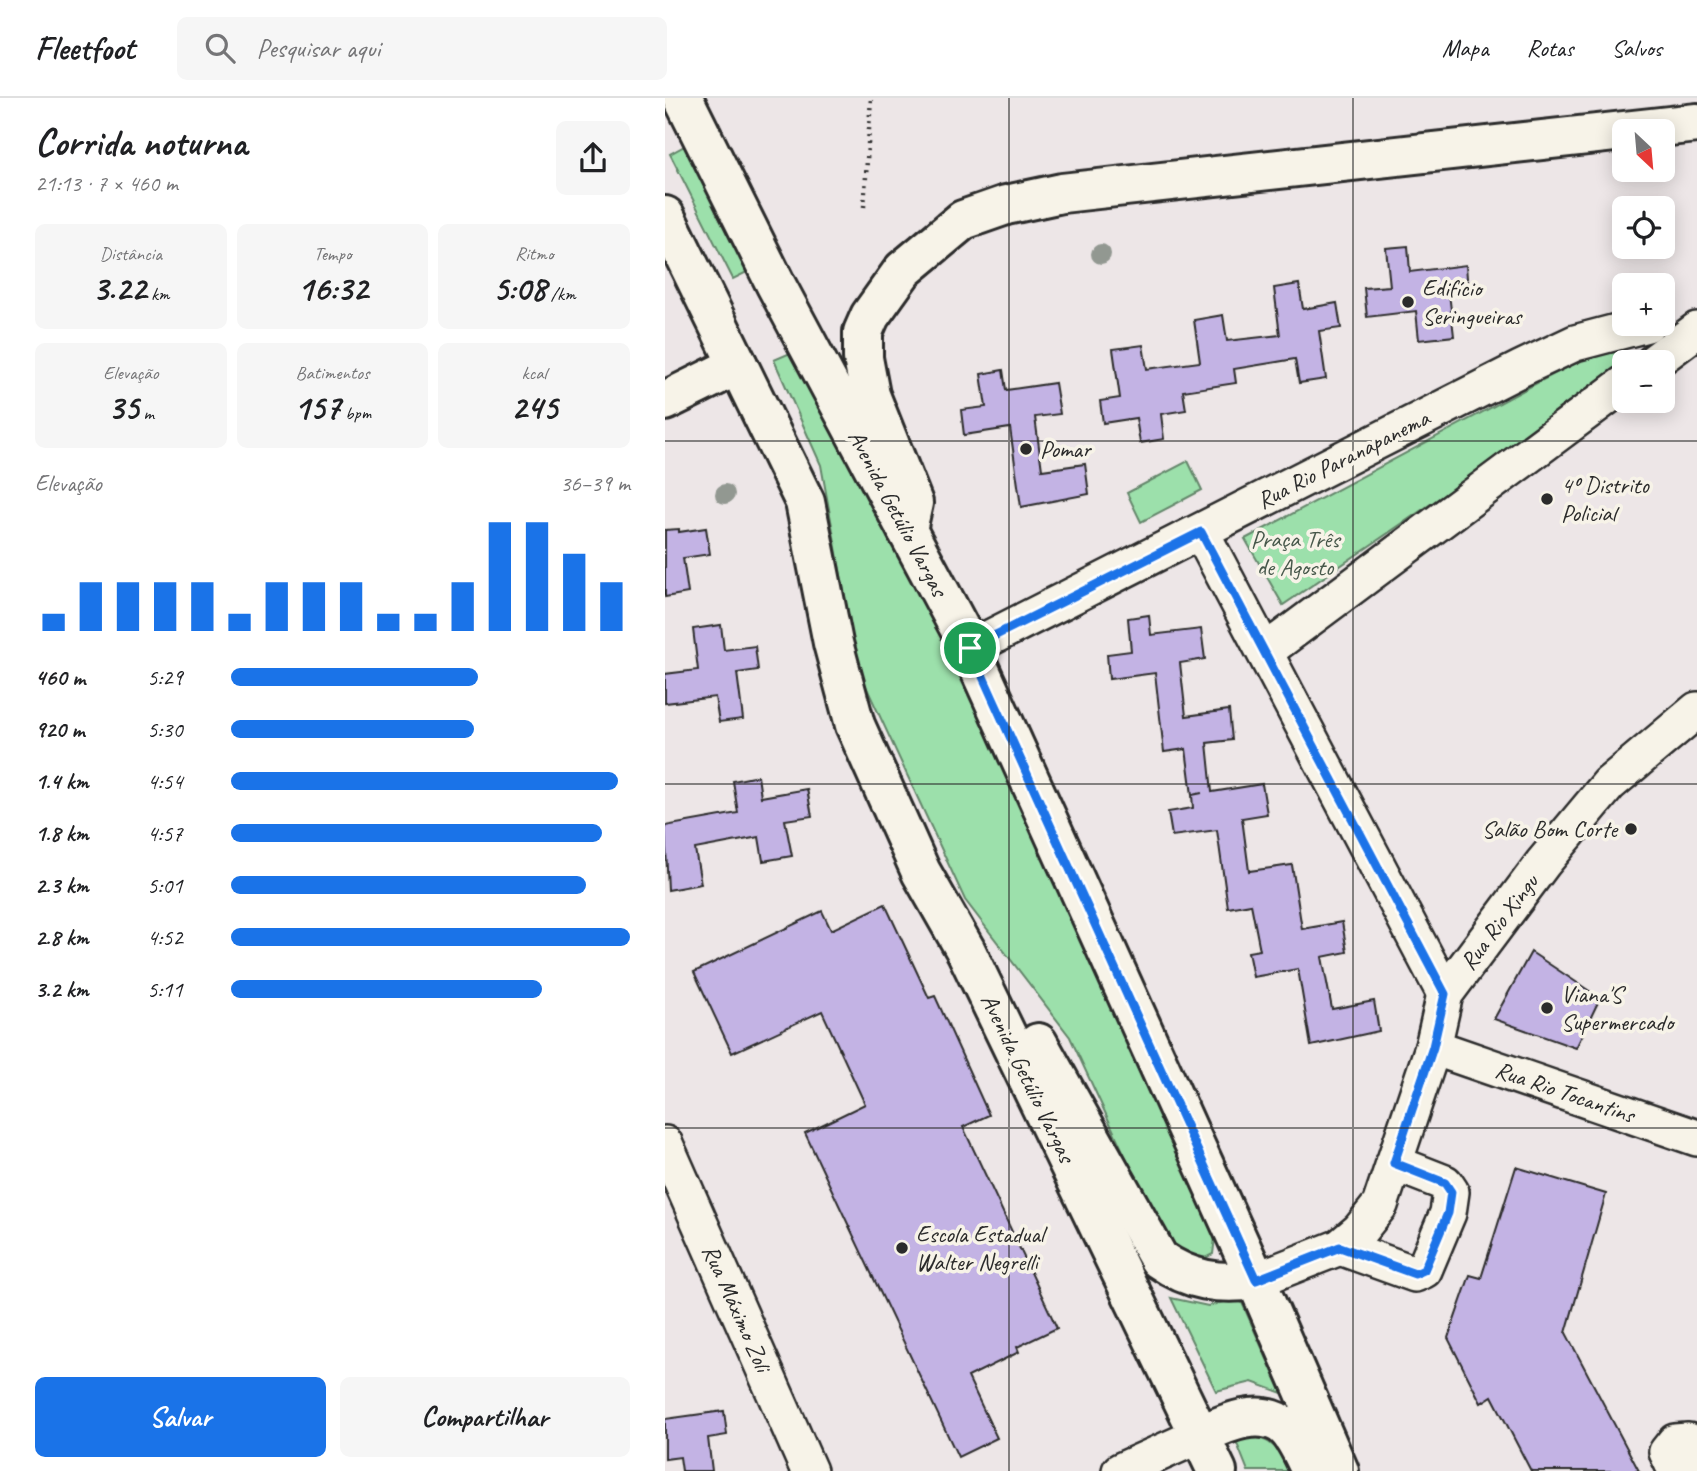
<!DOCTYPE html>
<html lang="pt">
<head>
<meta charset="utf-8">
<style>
  :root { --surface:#fff; --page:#f6f6f6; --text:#202124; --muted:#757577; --line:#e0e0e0; --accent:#1a73e8 }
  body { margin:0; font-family:Caveat,sans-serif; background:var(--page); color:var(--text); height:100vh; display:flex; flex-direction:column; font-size:26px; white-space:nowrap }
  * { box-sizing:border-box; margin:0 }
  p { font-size:23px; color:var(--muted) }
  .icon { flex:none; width:38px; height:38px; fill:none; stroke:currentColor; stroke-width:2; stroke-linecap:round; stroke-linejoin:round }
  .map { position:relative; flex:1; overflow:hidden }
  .sheet { display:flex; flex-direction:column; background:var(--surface); width:665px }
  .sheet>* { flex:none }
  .needle { width:46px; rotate:154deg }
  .fabs { position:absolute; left:947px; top:21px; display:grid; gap:14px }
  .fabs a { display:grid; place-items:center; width:63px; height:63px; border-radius:10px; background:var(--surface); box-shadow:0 4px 18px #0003; font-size:35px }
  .pin { position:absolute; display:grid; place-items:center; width:60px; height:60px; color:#fff; margin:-30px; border:4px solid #fff; border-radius:50%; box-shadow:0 2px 7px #0007 }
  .round { display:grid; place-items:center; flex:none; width:74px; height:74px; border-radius:10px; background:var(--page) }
  .head { display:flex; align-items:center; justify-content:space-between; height:119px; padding:0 35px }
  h1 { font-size:38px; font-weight:600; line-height:52px }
  .stats { display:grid; grid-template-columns:repeat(3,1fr); gap:10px; height:119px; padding:7px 35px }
  .stats div { display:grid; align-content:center; border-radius:10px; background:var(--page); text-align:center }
  .stats b { font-size:35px; font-weight:600 }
  .stats small { font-size:19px; font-weight:400 }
  .stats p { font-size:19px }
  .chart { height:196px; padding:14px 35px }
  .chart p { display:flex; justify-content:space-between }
  .chart svg { width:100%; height:126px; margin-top:7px; stroke:var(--accent); stroke-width:6 }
  .action { display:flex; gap:14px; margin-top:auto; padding:14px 35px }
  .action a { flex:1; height:80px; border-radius:10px; background:var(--accent); color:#fff; font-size:28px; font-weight:600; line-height:80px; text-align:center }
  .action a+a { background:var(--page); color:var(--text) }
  ul { padding:0 35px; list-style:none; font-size:23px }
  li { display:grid; grid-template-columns:112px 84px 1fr; align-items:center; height:52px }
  li i { height:18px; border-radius:9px; background:var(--accent) }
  header { display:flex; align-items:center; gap:42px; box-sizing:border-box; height:98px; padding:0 35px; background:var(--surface); border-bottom:2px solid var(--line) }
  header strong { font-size:33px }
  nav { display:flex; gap:38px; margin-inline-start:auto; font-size:24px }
  .search { width:490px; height:63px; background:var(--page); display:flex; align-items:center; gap:18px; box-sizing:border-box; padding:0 24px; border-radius:10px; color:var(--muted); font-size:26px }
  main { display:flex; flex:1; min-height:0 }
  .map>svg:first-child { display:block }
  .green { fill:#9ce0ab; stroke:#64866b; stroke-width:2 }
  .building { fill:#c3b3e4; stroke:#2b2b2b; stroke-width:2 }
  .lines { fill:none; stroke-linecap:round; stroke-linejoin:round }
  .minor-casing { stroke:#2b2b2b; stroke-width:40 }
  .major-casing { stroke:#2b2b2b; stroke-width:44 }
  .highway-casing { stroke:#2b2b2b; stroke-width:44 }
  .path { stroke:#2b2b2b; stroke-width:4.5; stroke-dasharray:2 5; stroke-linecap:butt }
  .minor { stroke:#f7f3e8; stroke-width:35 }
  .major { stroke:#f7f3e8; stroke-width:38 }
  .highway { stroke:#f7f3e8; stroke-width:38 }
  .tree { fill:#929891 }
  .route-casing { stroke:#fff; stroke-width:14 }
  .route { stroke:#1a73e8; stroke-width:9 }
  .grid { fill:none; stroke:#2b2b2b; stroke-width:2; stroke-opacity:0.55 }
  .poi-dot { fill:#2b2b2b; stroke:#f7f3e8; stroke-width:2.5 }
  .labels { text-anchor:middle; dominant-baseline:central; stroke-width:7; stroke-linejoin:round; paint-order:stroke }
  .poi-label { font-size:24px; fill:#2b2b2b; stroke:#f7f3e8; text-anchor:start }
  .street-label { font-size:24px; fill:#2b2b2b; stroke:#f7f3e8 }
  .park-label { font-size:24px; fill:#47584b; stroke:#f7f3e8 }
</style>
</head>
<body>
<header>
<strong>Fleetfoot</strong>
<div class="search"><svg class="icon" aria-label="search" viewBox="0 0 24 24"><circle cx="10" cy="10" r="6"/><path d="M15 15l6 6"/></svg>Pesquisar aqui</div>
<nav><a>Mapa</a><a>Rotas</a><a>Salvos</a></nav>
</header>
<main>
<section class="sheet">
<div class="head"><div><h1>Corrida noturna</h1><p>21:13 · 7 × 460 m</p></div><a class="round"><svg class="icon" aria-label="share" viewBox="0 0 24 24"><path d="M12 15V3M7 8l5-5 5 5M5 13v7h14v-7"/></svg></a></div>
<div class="stats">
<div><p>Distância</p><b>3.22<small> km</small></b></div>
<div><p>Tempo</p><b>16:32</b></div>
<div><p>Ritmo</p><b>5:08<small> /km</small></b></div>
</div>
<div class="stats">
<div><p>Elevação</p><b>35<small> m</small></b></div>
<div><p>Batimentos</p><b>157<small> bpm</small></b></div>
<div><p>kcal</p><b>245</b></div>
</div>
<div class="chart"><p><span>Elevação</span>36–39 m</p>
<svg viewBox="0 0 160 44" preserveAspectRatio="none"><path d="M5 44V38M15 44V27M25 44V27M35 44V27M45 44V27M55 44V38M65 44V27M75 44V27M85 44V27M95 44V38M105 44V38M115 44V27M125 44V6M135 44V6M145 44V17M155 44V27"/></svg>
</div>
<ul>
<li><b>460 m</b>5:29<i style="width:62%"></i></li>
<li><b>920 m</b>5:30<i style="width:61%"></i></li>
<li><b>1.4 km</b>4:54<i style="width:97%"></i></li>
<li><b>1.8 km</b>4:57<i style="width:93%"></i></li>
<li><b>2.3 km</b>5:01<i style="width:89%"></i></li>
<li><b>2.8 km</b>4:52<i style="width:100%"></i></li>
<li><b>3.2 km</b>5:11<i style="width:78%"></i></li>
</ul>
<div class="action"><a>Salvar</a><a>Compartilhar</a></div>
</section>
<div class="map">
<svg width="1032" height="1373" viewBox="0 0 1032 1373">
  <rect width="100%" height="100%" fill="#ede6e7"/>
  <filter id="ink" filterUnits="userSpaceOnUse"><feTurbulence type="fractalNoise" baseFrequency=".0143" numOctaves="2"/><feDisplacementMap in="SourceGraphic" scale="14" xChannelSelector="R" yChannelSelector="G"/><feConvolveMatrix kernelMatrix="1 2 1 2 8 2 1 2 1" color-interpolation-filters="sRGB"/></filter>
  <g filter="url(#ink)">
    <g class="green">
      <polygon points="23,46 88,171 68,181 5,56"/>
      <polygon points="130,253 327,631 552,1123 548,1156 532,1164 503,1150 405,939 300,802 193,571 156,367 109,262"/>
      <polygon points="952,254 957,260 958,268 950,280 618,507 580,441 887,277 925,258"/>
      <polygon points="523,363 537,392 476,424 462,395"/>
      <polygon points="506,1200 543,1208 575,1200 617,1295 587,1284 551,1293"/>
      <path d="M569 1338C604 1338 609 1344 627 1373H583Z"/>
    </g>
    <g class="building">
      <polygon points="743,148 745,174 801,167 803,193 784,195 789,238 754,242 751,213 702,219 699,190 725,188 721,150"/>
      <polygon points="634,186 638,211 672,205 676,230 654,233 661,281 634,285 630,261 569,271 571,285 518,293 521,312 496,316 499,341 475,345 471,320 438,325 435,303 455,300 448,251 478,247 482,271 535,264 529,222 558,217 562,243 615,237 609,190"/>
      <polygon points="338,272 341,292 390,285 395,316 370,319 377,372 420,366 424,396 356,409 345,330 299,337 296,312 321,309 316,276"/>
      <polygon points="41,430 45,456 18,460 23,495 0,499 0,432 14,431 14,434"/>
      <polygon points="484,517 486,537 536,531 540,561 515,565 521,618 564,612 567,642 542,645 547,694 597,686 602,716 577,720 584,773 627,767 637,831 677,824 682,854 657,859 667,911 709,903 714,933 646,948 633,871 588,879 583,854 595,852 586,806 563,810 552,732 507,738 503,714 528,710 527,697 537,695 527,697 521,651 499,654 490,575 444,581 442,556 466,553 463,520"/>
      <polygon points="56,527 59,552 90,548 93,572 72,575 78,621 54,624 50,599 0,605 0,576 33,572 28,531"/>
      <polygon points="93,678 96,699 142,691 147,718 120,722 127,758 98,763 94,739 30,751 36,786 3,792 0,728 73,715 68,683"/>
      <polygon points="220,806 264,900 270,898 324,1017 298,1029 392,1230 352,1249 354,1254 303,1279 332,1340 293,1359 140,1035 200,1006 157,913 67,955 29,874 157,813 166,832"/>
      <polygon points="866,854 935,900 911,950 829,921"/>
      <polygon points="851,1069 941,1096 901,1235 974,1373 866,1373 827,1298 816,1305 783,1240 805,1177 816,1180"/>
      <polygon points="59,1313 62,1337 43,1340 47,1373 17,1373 15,1359 0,1361 0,1321"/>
    </g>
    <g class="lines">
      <g class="minor-casing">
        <g id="minor">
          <polyline points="989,264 1032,232"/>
          <polyline points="536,434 780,896"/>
          <polyline points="305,550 855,271 910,245 982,226"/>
          <polyline points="601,553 959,286"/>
          <polyline points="768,949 1032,1040"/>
          <polyline points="0,1046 144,1373"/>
          <polyline points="675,1149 750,1176 759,1172 783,1115 786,1094 780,1085 729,1065"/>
          <polyline points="591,1182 675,1149 695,1132 715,1107 768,949 780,896 878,765 944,686 1032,612"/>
          <polyline points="455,1373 535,1337"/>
          <polyline points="1011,1373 1002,1354 1010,1344 1023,1343 1032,1354"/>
        </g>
      </g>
      <g class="major-casing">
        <g id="major">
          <polyline points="18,0 111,187 305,550 591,1182 674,1373"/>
          <polyline points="0,118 140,404 168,545 190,627 256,774 301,853 552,1373"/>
          <polyline points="0,303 73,267"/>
          <path d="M373 945 494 1161C525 1183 554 1187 591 1182"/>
          <path d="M535 1337C558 1327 591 1310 616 1326 630 1335 639 1359 646 1373"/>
        </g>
      </g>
      <g class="highway-casing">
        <polyline id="highway" points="242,432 248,405 205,297 198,260 198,234 205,218 238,172 298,122 341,107 397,95 1032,25"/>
      </g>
      <polyline class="path" points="199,109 206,0"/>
      <use href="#minor" class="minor"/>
      <use href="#major" class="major"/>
      <use href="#highway" class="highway"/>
    </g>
    <g class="tree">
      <circle cx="436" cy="156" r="10"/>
      <circle cx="60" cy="396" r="10"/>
    </g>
  </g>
  <g class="lines" filter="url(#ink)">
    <g class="route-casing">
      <polygon id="route" points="536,434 780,896 768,949 729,1065 780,1085 786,1094 783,1115 759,1172 750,1176 675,1149 591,1182 305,550"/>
    </g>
    <use href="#route" class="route"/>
  </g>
  <path class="grid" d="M344 0V1373M688 0V1373M0 343H1032M0 686H1032M0 1030H1032"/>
  <g class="poi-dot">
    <circle cx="743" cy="204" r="7"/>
    <circle cx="361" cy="351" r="7"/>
    <circle cx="882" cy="401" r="7"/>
    <circle cx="966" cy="731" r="7"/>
    <circle cx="882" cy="910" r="7"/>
    <circle cx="237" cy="1150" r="7"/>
  </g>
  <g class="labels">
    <g class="poi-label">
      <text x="757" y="190">Edifício<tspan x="757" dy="28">Seringueiras</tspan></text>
      <text x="375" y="351">Pomar</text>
      <text x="896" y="387">4º Distrito<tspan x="896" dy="28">Policial</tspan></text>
      <text x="952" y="731" text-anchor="end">Salão Bom Corte</text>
      <text x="896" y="896">Viana'S<tspan x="896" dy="28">Supermercado</tspan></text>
      <text x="251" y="1136">Escola Estadual<tspan x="251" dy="28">Walter Negrelli</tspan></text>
    </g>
    <g class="street-label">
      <text transform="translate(678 361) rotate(-27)">Rua Rio Paranapanema</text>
      <text transform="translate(233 415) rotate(62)">Avenida Getúlio Vargas</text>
      <text transform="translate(834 824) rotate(-53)">Rua Rio Xingu</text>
      <text transform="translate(363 980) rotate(64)">Avenida Getúlio Vargas</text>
      <text transform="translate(900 994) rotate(19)">Rua Rio Tocantins</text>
      <text transform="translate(72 1210) rotate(66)">Rua Máximo Zoli</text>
    </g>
    <g class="park-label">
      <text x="630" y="441">Praça Três<tspan x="630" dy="28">de Agosto</tspan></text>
    </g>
  </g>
</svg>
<div class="fabs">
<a><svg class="needle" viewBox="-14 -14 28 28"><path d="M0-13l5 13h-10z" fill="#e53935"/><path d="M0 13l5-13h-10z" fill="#757577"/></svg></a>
<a><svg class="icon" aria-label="locate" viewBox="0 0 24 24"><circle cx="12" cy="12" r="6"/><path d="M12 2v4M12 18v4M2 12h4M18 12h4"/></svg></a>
<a>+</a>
<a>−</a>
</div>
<div class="pin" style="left:305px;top:550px;background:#1e9e55"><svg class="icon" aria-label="arrive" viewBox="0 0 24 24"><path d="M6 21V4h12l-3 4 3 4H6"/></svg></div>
</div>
</main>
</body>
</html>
